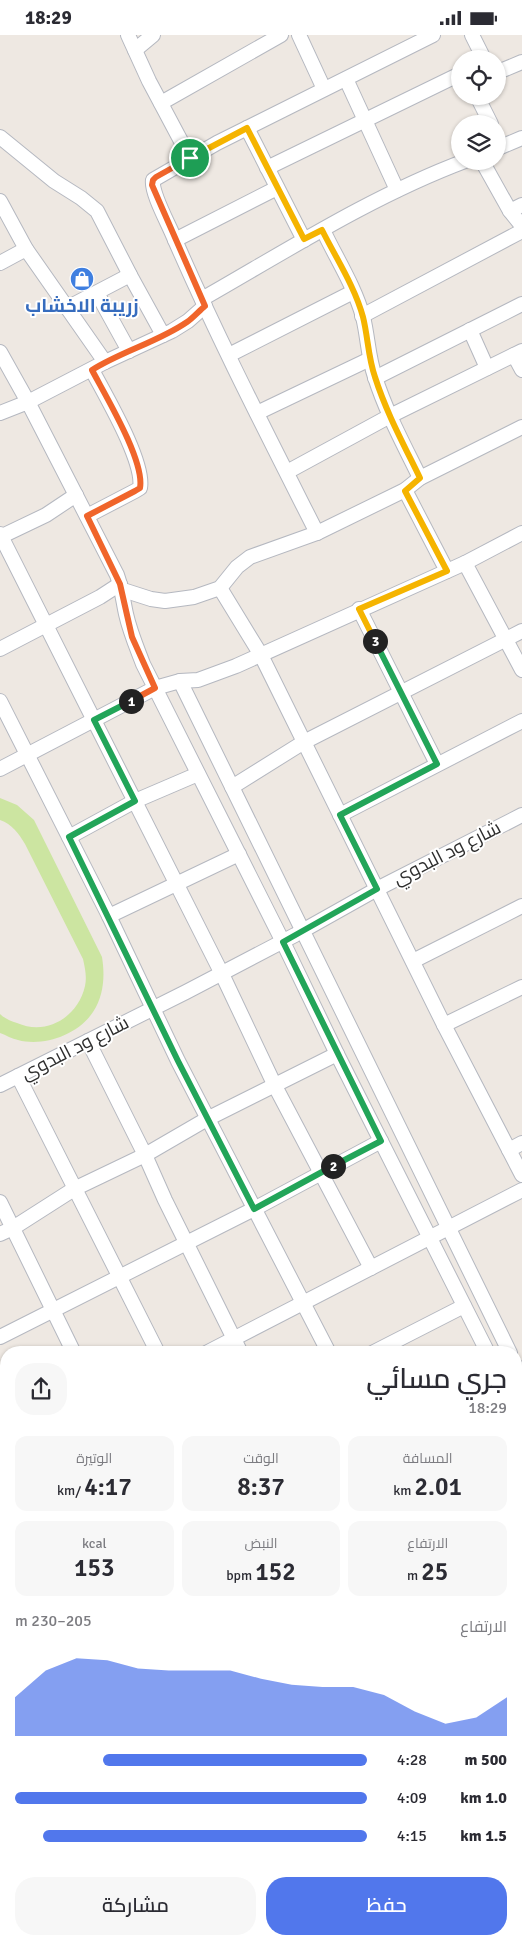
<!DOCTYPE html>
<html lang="ar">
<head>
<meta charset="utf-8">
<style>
  :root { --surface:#fff; --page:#f7f7f7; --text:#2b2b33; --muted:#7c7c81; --accent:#5177ec }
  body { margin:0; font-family:Signika,Cairo,sans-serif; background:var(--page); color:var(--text); direction:rtl; height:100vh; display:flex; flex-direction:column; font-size:19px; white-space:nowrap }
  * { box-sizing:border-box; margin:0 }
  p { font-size:16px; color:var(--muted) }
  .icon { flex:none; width:28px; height:28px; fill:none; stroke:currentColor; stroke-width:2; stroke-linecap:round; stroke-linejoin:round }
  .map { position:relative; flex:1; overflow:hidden; direction:ltr }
  .panel { position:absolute; left:0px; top:1311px; width:522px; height:599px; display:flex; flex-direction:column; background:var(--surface); border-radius:20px 20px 0 0; box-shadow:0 1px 4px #0004; direction:rtl }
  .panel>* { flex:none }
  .fabs { position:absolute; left:451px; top:15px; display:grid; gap:10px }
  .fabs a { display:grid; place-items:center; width:55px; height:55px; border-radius:50%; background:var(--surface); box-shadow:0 1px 4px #0004; font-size:25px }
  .pin { position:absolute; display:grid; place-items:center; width:42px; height:42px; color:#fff; margin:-21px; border:2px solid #fff; border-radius:50%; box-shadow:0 1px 5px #0007 }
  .km { position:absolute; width:25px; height:25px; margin:-12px; border-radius:50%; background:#222; color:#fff; font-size:14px; line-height:25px; text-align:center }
  .round { display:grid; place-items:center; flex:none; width:52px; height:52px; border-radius:20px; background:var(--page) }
  .overview { display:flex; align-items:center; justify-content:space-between; height:85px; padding:0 15px }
  h1 { font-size:28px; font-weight:600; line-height:38px }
  .metrics { display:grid; grid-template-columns:repeat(3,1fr); gap:8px; height:85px; padding:5px 15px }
  .metrics div { display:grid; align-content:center; border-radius:12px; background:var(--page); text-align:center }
  .metrics b { font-size:25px; font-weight:600 }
  .metrics small { font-size:14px; font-weight:400 }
  .metrics p { font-size:14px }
  .chart { height:140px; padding:10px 15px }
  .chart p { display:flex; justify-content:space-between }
  .chart svg { width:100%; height:90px; margin-top:5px; fill:var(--accent); opacity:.7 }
  .primary-button { display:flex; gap:10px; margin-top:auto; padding:10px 15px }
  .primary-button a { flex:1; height:58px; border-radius:20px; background:var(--accent); color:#fff; font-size:20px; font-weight:600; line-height:58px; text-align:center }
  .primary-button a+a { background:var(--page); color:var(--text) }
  ul { padding:0 15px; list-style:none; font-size:16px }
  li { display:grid; grid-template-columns:80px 60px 1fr; align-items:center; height:38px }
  li i { height:12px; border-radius:6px; background:var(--accent) }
  .status { display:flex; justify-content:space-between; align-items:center; height:35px; padding:0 25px; background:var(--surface); direction:ltr }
  .status svg { height:14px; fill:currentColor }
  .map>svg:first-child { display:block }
  .pitch { fill:#cce5a1 }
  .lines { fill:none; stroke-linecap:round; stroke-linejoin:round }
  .minor-casing { stroke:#b5b8c0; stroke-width:16 }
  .major-casing { stroke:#c4c4c4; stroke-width:21 }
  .minor { stroke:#fff; stroke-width:14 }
  .major { stroke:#e6c36f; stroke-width:19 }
  .split-1-casing { stroke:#fff; stroke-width:10 }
  .split-2-casing { stroke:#fff; stroke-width:10 }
  .split-3-casing { stroke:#fff; stroke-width:10 }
  .split-4-casing { stroke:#fff; stroke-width:10 }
  .split-1 { stroke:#f0652b; stroke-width:6 }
  .split-2 { stroke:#22a559; stroke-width:6 }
  .split-3 { stroke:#22a559; stroke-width:6 }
  .split-4 { stroke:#f5b400; stroke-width:6 }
  .labels { text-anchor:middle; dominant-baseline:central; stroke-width:4; stroke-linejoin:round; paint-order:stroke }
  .shop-label { font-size:19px; font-weight:bold; fill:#366cbe; stroke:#fff }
  .street-label { font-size:19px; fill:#2e2e2e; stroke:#fff }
</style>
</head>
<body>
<div class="status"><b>18:29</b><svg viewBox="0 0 49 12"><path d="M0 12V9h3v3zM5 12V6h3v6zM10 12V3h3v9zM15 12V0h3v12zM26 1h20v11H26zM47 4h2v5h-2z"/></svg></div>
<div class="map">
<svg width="522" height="1909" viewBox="0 0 522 1909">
  <rect width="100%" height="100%" fill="#eee8e2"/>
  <path class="pitch" d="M0 763 17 770 34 785 102 922C105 940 104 961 93 977 78 1000 43 1012 18 1005 12 1004 6 1000 0 998V979C5 984 11 986 17 988 47 1001 78 982 85 951 87 942 85 933 83 924L25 809C19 799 12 789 0 785Z"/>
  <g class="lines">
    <g class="minor-casing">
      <g id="minor">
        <polyline points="128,0 149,46 190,123"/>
        <polyline points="299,0 324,54"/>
        <polyline points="472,0 484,24"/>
        <polyline points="135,15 153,0"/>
        <polyline points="498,37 522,27"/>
        <polyline points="346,44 397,155"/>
        <polyline points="477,61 491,89"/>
        <polyline points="161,68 281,0"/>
        <polyline points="247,93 304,205"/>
        <polyline points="0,102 54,146 81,163 97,176 130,240 163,300"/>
        <polyline points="498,113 522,103"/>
        <polyline points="482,126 510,176 522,191"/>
        <polyline points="267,133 460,39"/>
        <polyline points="0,166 26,214 105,327"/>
        <polyline points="510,176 522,170"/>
        <path d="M323 195C336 223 355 252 363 282 368 302 368 322 375 342 386 377 404 410 420 443"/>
        <polyline points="175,205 277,153"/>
        <polyline points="0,228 26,214"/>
        <polyline points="97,258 129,316"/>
        <path d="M202 264C288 215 372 161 465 126"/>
        <polyline points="67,273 130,240"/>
        <polyline points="362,281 522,196"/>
        <polyline points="470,295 487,333"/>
        <polyline points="0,317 28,367 105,327 172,296 188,286 205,271"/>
        <polyline points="229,320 353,257"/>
        <polyline points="514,320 522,335"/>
        <polyline points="375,343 522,269"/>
        <path d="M0 378 28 367 117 540C122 554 123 565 126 579 130 597 137 613 143 629L283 907 337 1019 488 1318"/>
        <polyline points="257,378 370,324"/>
        <polyline points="287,437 390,381 522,316"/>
        <polyline points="405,455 447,536"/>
        <path d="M87 481 135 456 140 453C145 427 105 360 92 335"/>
        <path d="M317 498C267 399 216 300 172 198 167 186 151 157 153 145L217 108 433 0"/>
        <polyline points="0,499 222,939 275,1051 371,1233"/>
        <polyline points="0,502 46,480 76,460"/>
        <polyline points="465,528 522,635"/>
        <polyline points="220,553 261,620 444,990 522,1140"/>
        <polyline points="123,555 151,564 165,566 194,562 220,553 237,532 250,522 317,498 405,455 420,443 522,392"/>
        <polyline points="359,574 437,729"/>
        <polyline points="0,614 100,562 120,549"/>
        <polyline points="180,646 510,1318"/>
        <polyline points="0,666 109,881 178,1026 329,1318"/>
        <polyline points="0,734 155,653 180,646 198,645 236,631 465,528 522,498"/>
        <polyline points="232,752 304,707 522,596"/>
        <polyline points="340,780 522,686"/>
        <polyline points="69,802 135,766 198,739"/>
        <polyline points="109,881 239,819"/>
        <polyline points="413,926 522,871"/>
        <polyline points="444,990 522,952"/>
        <polyline points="88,1006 145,1120 165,1165 241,1318"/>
        <polyline points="18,1041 158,1318"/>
        <polyline points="0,1050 186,957 295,900 377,854 522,780"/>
        <polyline points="509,1115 522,1108"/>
        <polyline points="0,1167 74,1318"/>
        <polyline points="0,1199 13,1193 74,1154 145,1120 207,1084 337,1019"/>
        <polyline points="0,1302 254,1174 381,1106"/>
        <polyline points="206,1318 522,1155"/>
        <polyline points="372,1318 464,1271"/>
        <polyline points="516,1331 522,1343"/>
        <polyline points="0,1339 6,1352"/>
        <polyline points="516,1371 522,1382"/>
        <polyline points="516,1414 522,1421"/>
        <polyline points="0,1423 6,1420"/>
        <polyline points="0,1508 6,1505"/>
        <polyline points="516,1518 522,1515"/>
        <polyline points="516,1609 522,1606"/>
        <polyline points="0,1677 6,1688"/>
        <polyline points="516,1698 522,1695"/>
        <polyline points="0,1764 6,1760"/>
        <polyline points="516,1783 522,1780"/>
        <polyline points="0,1814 6,1823"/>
        <polyline points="516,1861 522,1857"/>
        <polyline points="0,1869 6,1866"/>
        <polyline points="155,1904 158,1909"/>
        <polyline points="237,1904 239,1909"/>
        <polyline points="297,1904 298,1909"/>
        <polyline points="359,1904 364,1909"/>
        <polyline points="42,1909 52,1904"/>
        <polyline points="260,1909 271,1904"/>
        <polyline points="430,1909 439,1904"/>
      </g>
    </g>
    <g class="major-casing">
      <g id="major">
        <polyline points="516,1389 522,1386"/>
        <polyline points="516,1407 522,1404"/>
        <polyline points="516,1429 522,1433"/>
        <polyline points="0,1654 6,1650"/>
        <polyline points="0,1669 6,1665"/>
      </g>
    </g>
    <use href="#minor" class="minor"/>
    <use href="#major" class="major"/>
  </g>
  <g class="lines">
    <g class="split-1-casing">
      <path id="split-1" d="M131 666 155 653 132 602 120 549 87 481 135 456 140 453C145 426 105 360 92 335 122 316 158 307 187 287 193 283 199 276 205 271L152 150 153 145 156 142 190 123"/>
    </g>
    <g class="split-2-casing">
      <polyline id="split-2" points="131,666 94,685 135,766 69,802 178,1026 254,1174 333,1131"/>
    </g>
    <g class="split-3-casing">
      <polyline id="split-3" points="333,1131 381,1106 283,907 377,854 340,780 437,729 375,606"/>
    </g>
    <g class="split-4-casing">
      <path id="split-4" d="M190 123 247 93 304 204 322 195C336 223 355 252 363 282 368 302 368 322 375 342 386 377 404 410 420 443L405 456 447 536 359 574 375 606"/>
    </g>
    <use href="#split-1" class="split-1"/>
    <use href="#split-2" class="split-2"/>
    <use href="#split-3" class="split-3"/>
    <use href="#split-4" class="split-4"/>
  </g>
  <defs>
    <g id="shop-disc" transform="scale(1.25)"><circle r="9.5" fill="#3f7fe0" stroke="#fff"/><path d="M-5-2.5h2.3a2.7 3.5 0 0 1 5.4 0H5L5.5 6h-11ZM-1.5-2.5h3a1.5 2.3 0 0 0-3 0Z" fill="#fff"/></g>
  </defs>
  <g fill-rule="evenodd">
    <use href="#shop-disc" x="82" y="244"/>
  </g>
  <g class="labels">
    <g class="shop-label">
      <text x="82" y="271">زريبة الاخشاب</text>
    </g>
    <g class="street-label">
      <text transform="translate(447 818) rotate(-27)">شارع ود البدوي</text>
      <text transform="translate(75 1013) rotate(-27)">شارع ود البدوي</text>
    </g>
  </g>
</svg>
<div class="fabs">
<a><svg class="icon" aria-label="locate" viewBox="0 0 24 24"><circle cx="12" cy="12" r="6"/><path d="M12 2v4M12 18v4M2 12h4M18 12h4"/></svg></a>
<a><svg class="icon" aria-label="layers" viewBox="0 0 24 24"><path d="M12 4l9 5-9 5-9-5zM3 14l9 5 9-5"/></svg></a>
</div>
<div class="pin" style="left:190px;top:123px;background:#1e9e55"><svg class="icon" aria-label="arrive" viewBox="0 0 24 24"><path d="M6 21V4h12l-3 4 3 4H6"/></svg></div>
<b class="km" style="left:131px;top:666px">1</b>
<b class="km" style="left:333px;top:1131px">2</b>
<b class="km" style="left:375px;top:606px">3</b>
<section class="panel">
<div class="overview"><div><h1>جري مسائي</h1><p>18:29</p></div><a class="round"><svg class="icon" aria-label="share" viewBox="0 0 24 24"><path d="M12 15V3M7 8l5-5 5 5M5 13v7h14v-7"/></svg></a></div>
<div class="metrics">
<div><p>المسافة</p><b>2.01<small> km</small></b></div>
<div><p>الوقت</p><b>8:37</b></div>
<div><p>الوتيرة</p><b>4:17<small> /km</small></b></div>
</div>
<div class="metrics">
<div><p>الارتفاع</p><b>25<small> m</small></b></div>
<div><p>النبض</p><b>152<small> bpm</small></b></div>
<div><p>kcal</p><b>153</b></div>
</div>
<div class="chart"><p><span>الارتفاع</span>205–230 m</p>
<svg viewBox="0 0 160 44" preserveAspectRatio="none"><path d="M0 44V25L10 12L20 6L30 7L40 11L50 12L60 12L70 12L80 16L90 19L100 20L110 20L120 24L130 32L140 38L150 35L160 25V44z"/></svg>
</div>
<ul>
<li><b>500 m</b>4:28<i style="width:75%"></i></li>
<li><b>1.0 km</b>4:09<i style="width:100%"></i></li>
<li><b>1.5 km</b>4:15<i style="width:92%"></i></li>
</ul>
<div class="primary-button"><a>حفظ</a><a>مشاركة</a></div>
</section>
</div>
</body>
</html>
